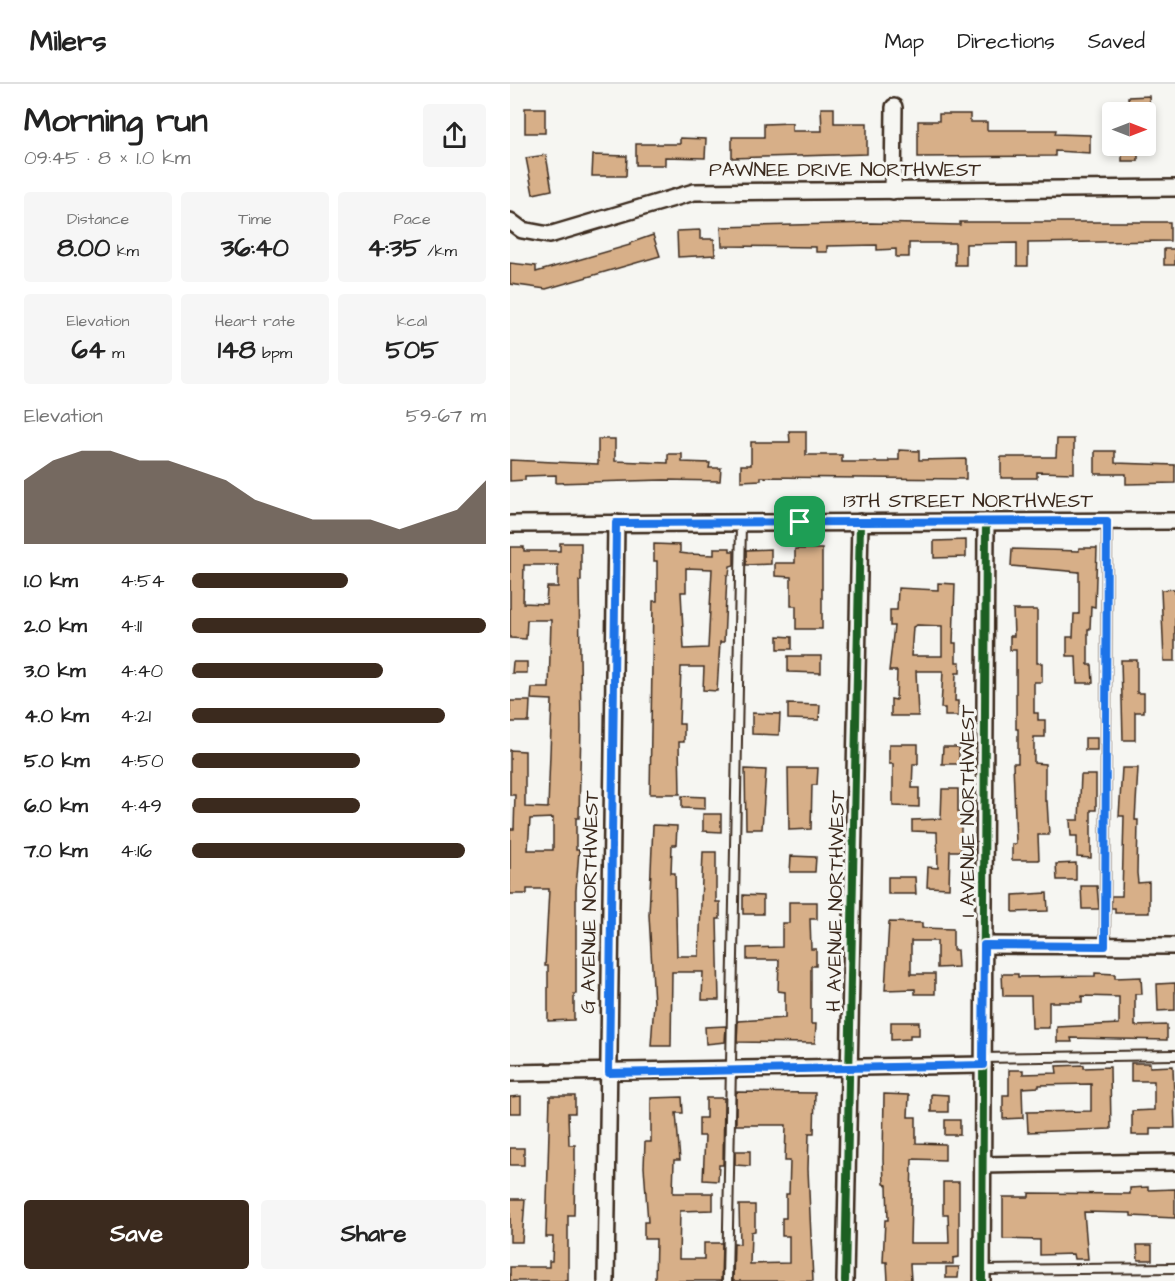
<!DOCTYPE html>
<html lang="en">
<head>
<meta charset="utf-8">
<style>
  :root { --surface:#fff; --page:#f6f6f6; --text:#222; --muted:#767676; --line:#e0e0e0; --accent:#3b2a1e }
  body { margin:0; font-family:"Architects Daughter",sans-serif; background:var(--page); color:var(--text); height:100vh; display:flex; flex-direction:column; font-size:22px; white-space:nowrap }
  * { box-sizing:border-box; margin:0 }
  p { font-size:20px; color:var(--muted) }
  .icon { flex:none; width:33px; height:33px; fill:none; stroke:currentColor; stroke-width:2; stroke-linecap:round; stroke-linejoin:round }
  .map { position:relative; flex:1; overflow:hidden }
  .sheet { display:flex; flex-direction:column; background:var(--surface); width:510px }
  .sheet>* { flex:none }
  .needle { width:39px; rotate:90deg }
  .tools { position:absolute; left:592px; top:18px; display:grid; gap:12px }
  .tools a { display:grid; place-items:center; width:54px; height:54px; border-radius:6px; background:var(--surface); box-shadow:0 3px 9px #0003; font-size:30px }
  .pin { position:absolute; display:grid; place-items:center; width:51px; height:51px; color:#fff; margin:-26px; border-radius:12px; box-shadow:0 3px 9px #0006 }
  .round { display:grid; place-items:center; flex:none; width:63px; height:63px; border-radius:6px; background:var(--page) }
  .summary { display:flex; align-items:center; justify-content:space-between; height:102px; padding:0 24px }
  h1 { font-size:33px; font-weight:700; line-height:45px }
  .figures { display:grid; grid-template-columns:repeat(3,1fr); gap:9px; height:102px; padding:6px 24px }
  .figures div { display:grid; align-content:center; border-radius:6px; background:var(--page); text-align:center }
  .figures b { font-size:26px; font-weight:700 }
  .figures small { font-size:16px; font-weight:400 }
  .figures p { font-size:16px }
  .chart { height:168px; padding:12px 24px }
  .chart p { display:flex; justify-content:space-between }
  .chart svg { width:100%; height:108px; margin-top:6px; fill:var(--accent); opacity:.7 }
  .action { display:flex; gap:12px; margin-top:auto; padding:12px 24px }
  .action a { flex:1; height:69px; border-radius:6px; background:var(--accent); color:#fff; font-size:24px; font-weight:700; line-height:69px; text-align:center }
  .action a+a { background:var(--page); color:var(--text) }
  ul { padding:0 24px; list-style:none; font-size:20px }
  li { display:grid; grid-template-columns:96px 72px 1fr; align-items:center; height:45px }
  li i { height:15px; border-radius:8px; background:var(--accent) }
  header { display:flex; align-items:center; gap:36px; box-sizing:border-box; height:84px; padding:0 30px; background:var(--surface); border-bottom:2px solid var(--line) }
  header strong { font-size:28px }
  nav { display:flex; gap:33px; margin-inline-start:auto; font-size:21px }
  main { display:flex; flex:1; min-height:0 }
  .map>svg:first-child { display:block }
  .building { fill:#d7af88; stroke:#3b2a1e; stroke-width:1.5; fill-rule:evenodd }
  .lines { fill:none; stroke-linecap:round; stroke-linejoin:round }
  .service-casing { stroke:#3b2a1e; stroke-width:12 }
  .minor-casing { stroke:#3b2a1e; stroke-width:20 }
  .service { stroke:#f6f6f2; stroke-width:8 }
  .minor { stroke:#f6f6f2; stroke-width:15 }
  .cycleway-casing { stroke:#f6f6f2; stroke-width:11 }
  .cycleway { stroke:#1b5e20; stroke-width:8 }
  .route-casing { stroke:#fff; stroke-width:12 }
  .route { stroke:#1a73e8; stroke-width:8 }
  .labels { text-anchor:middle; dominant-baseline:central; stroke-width:6; stroke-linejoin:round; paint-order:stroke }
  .street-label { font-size:20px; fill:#3b2a1e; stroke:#f6f6f2 }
</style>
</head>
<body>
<header>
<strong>Milers</strong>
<nav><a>Map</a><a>Directions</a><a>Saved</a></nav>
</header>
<main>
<section class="sheet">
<div class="summary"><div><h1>Morning run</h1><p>09:45 · 8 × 1.0 km</p></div><a class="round"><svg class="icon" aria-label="share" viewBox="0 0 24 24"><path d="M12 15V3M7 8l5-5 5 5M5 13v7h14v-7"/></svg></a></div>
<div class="figures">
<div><p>Distance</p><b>8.00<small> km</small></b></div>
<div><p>Time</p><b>36:40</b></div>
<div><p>Pace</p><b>4:35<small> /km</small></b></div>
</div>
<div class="figures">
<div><p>Elevation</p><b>64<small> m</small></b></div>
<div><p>Heart rate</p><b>148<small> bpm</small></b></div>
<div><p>kcal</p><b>505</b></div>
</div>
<div class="chart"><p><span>Elevation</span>59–67 m</p>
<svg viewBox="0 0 160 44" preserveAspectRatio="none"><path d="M0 44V18L10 10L20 6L30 6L40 10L50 10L60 14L70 18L80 26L90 30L100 34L110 34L120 34L130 38L140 34L150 30L160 18V44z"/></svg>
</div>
<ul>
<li><b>1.0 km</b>4:54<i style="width:53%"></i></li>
<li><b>2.0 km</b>4:11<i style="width:100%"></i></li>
<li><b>3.0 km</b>4:40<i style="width:65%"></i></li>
<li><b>4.0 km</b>4:21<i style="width:86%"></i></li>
<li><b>5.0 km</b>4:50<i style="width:57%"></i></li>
<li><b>6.0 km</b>4:49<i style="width:57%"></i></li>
<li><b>7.0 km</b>4:16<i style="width:93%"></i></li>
</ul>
<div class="action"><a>Save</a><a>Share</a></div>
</section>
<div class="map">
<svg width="665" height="1197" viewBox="0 0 665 1197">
  <rect width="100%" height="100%" fill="#f6f6f2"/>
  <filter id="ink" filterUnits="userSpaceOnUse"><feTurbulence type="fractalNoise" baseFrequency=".0167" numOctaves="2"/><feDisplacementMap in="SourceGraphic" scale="12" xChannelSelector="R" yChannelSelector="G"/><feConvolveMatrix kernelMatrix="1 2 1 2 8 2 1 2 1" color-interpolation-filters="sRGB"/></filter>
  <g filter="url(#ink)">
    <g class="building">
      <polygon points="639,12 640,28 619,28 618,13"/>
      <rect x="15" y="24" width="20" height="25"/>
      <polygon points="311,24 324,24 324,39 357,39 357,70 222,74 222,53 254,53 254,40 282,39 282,47 312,47"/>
      <polygon points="429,30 460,30 460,38 477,38 477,46 546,46 545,50 580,51 580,69 545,67 545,72 408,73 408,37 429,37"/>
      <polygon points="170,54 196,55 195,74 155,73 155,81 126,81 126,60 170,60"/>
      <rect x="612" y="62" width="16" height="15"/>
      <polygon points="36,71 42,106 23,110 16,74"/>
      <polygon points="83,71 117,72 116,92 82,92"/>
      <polygon points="450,138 660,138 660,157 518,159 518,182 507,182 507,159 456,160 456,181 445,181 445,159 399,159 399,173 386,173 386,165 367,166 367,161 317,162 317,168 306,168 306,163 212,162 211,143 361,139 450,141"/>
      <polygon points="190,146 190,155 204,155 205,171 168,173 167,147"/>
      <polygon points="143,151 150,172 36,205 0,200 0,179 26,182 26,188 120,161 120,159"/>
      <rect x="654" y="165" width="11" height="16"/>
      <polygon points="279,347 296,347 296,371 332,371 332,378 379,378 379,376 389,376 389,366 409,367 409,376 456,375 456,395 251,393 251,396 231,397 231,381 241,381 241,358 280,358"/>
      <polygon points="88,355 105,355 105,377 158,379 158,370 172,370 172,378 200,379 199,384 211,384 210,397 154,396 46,399 46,391 15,392 15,396 0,397 0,376 88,380"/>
      <polygon points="547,355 564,355 564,389 527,388 527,394 491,394 491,373 546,373"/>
      <polygon points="585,367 605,367 605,379 665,381 665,399 616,400 616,390 585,390"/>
      <polygon points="456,456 456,473 424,474 424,457"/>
      <path d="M50 459H71V497H69L71 642 69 734H66V766H69L66 806V910H64V936L38 937V882H35L39 805H17V810H0V745H4L5 711H0V666L15 667V723L38 724 42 616 21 615 22 604H39L41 536H17L16 555 0 554V463H14V467H50ZM14 481H48V503H37L36 520 13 519ZM43 734V766H18L20 735Z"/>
      <path d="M144 460 170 461V469L178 470 204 471V464H220V467H224V481L220 482 219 491H217L214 558H210L207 607 193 606 194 583H171L169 640H174V658H169L170 710H140L143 517H147V477H144ZM176 484 202 485 198 564 174 565 171 508H176Z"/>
      <polygon points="569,464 587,464 585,523 581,522 580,545 578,545 578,581 582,581 583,599 567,599 566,572 557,572 557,553 563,553 564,530 569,530 569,488 501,482 502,465 569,467"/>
      <polygon points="261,465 261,480 236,481 236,466"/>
      <polygon points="285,465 312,465 312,545 286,545 286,522 281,522 281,493 265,492 265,479 285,479"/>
      <path d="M428 499 445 500 443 559H446V578H450V589H446L445 617H448V632H435V624H431L433 587H406L408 632H381V615L386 616 387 587H379L384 542H380V526H387L388 504 428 506ZM407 541 432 542V572H401L403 543Z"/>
      <polygon points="665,505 665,577 654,577 651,506"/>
      <polygon points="503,526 527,526 527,579 532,579 532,598 524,598 524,629 528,629 528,636 535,636 535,653 524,653 524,679 535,680 535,717 537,717 539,751 528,751 529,776 502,776 502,760 506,760 503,679 508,679 508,645 506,645 506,566 500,566 500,552 504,552"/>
      <polygon points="268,552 282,553 282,565 268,565"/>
      <polygon points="278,572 311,572 311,589 278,588"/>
      <polygon points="611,576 627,576 627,609 634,609 634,628 625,628 625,656 613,656"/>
      <polygon points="3,578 17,578 17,589 2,589"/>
      <polygon points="0,617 20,617 19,638 0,638"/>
      <polygon points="278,620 310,621 309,636 278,635"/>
      <polygon points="242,629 270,630 269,651 242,650"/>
      <rect x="575" y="654" width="12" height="12"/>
      <polygon points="379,660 408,660 408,680 403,680 402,704 409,704 409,723 383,722 383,680 379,680"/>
      <polygon points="433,663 449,663 449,680 432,680"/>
      <polygon points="278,684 308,684 307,701 302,701 301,745 279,746"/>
      <polygon points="612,684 628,684 625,736 628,736 627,789 628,799 639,798 639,829 605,829 605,824 601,824 601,812 612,812 614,732 609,732"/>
      <polygon points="235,685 256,686 252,745 236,745"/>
      <polygon points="571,691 586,691 586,726 581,726 581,774 567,773 567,752 561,752 560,736 569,736"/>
      <polygon points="432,705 448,705 448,728 451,728 451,767 440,767 439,804 417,803 418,783 428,784 427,748 402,747 402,736 431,735"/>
      <polygon points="172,712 195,713 195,725 172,724"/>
      <polygon points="193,730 211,730 211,748 193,747"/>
      <polygon points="143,741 167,742 166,761 162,761 161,789 165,789 167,872 189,872 193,768 206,768 206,818 210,818 210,835 207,835 209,916 192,916 193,888 162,888 161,962 141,962 144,919 139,831"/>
      <polygon points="281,772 306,773 305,788 280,788"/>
      <polygon points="566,779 566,796 547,796 546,780"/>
      <polygon points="378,793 405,793 406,810 378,810"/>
      <polygon points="571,802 587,802 589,825 572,825"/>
      <polygon points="537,809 538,827 503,828 503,811"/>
      <polygon points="233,811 253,812 253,830 233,830"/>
      <polygon points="279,818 307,818 307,835 300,835 301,865 306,865 306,882 301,882 301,940 306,940 305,959 227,958 228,937 275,934 275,908 268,907 269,876 237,876 237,864 272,863 272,839 279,839"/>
      <polygon points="379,838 412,839 412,844 443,845 443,866 447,866 448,883 427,884 427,857 401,857 401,890 425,890 425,910 405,910 405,905 375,906"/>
      <polygon points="585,889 605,890 605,894 631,893 632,910 625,910 625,942 657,941 657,956 561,954 562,958 547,958 547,943 609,940 609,913 572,912 572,918 539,918 539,944 522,944 521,912 493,912 492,890 508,890 508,893 585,892"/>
      <polygon points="665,899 665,926 648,927 647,900"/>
      <polygon points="381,938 409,938 409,951 400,951 400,955 381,956"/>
      <polygon points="216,942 215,958 196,960 195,943"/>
      <polygon points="621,979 640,979 640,983 663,982 665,1044 640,1044 640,1051 622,1051 622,1027 644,1026 644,997 621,997"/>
      <polygon points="574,981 574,984 600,983 601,1045 518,1048 517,1028 581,1027 581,1000 529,1001 529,1003 512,1004 513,1034 493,1035 493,1011 499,1011 499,986 513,986 513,990 547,989 546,982"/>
      <polygon points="226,1008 305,1009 304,1049 299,1049 298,1085 303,1197 223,1197 224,1159 230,1160 229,1121 245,1121 245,1147 241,1148 240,1180 279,1179 279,1152 272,1152 272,1134 276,1134 276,1110 279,1110 280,1077 275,1077 276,1041 226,1041"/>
      <polygon points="374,1010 399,1011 398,1033 406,1033 406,1059 435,1060 435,1076 402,1075 400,1159 439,1159 438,1130 433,1130 433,1098 449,1098 449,1173 443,1174 443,1180 400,1180 401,1196 378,1197 377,1178 373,1178 375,1136 378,1136 377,1101 374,1100 373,1075"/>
      <polygon points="421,1010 438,1011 438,1028 421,1028"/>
      <polygon points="11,1012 11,1029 0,1029 0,1013"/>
      <polygon points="40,1012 65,1012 65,1029 58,1029 59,1061 65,1061 65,1078 64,1131 58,1131 58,1197 0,1197 0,1183 39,1183 39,1177 42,1177 43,1153 36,1153"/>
      <polygon points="172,1013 173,1029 166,1029 170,1076 164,1076 163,1109 203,1109 203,1126 170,1127 169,1175 194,1175 194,1159 212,1159 211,1197 145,1197 146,1155 134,1155 134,1138 138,1138 134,1083 135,1058 141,1058 141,1014"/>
      <polygon points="196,1014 214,1014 213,1081 209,1081 208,1097 193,1096 195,1052 189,1052 189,1034 196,1034"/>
      <rect x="435" y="1036" width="15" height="15"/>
      <rect x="0" y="1064" width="14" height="17"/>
      <polygon points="225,1067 240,1067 240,1082 225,1081"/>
      <polygon points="638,1103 638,1106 665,1105 665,1134 621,1132 621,1129 574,1128 578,1175 564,1175 563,1170 530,1171 530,1156 493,1155 493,1113 519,1113 519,1109 620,1110 620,1104"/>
      <polygon points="0,1115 15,1115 12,1158 0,1158"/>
      <polygon points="627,1161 642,1161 642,1176 628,1176"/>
      <polygon points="436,1183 449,1183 448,1194 436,1194"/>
    </g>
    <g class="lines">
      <g class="service-casing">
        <g id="service">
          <polyline points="595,862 597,437"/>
          <polyline points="473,974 665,971"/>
          <polyline points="472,1186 665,1184"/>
          <polyline points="217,1197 231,439"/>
        </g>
      </g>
      <g class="minor-casing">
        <g id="minor">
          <polyline points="383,107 384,23"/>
          <polyline points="0,137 12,146 39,151 184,108 665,104"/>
          <polyline points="0,440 665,437"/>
          <polyline points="474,861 665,862"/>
          <polyline points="0,989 473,981"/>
          <polyline points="473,1081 665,1078"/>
          <polyline points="96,1197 106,439"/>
          <polyline points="335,1197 350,438"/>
          <polyline points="472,1197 476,438"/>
        </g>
      </g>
      <use href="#service" class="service"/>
      <use href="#minor" class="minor"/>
      <g class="cycleway-casing">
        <g id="cycleway">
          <polyline points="335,1197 350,438"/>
          <polyline points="472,1197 476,438"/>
        </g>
      </g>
      <use href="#cycleway" class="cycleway"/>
    </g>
  </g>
  <g class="lines" filter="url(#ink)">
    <g class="route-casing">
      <polygon id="route" points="597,437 595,862 474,861 473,981 99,989 106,439"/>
    </g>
    <use href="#route" class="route"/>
  </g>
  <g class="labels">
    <g class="street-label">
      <text x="335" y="86">PAWNEE DRIVE NORTHWEST</text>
      <text x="458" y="417">13TH STREET NORTHWEST</text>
      <text transform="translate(458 727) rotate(-90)">I AVENUE NORTHWEST</text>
      <text transform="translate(326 817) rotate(-89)">H AVENUE NORTHWEST</text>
      <text transform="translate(80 818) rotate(-89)">G AVENUE NORTHWEST</text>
    </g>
  </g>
</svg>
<div class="tools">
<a><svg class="needle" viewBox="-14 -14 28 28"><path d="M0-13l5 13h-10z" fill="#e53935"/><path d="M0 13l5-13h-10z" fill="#767676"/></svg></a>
</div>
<div class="pin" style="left:290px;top:438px;background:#1e9e55"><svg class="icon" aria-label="arrive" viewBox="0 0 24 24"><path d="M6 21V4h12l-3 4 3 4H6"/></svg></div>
</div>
</main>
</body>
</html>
